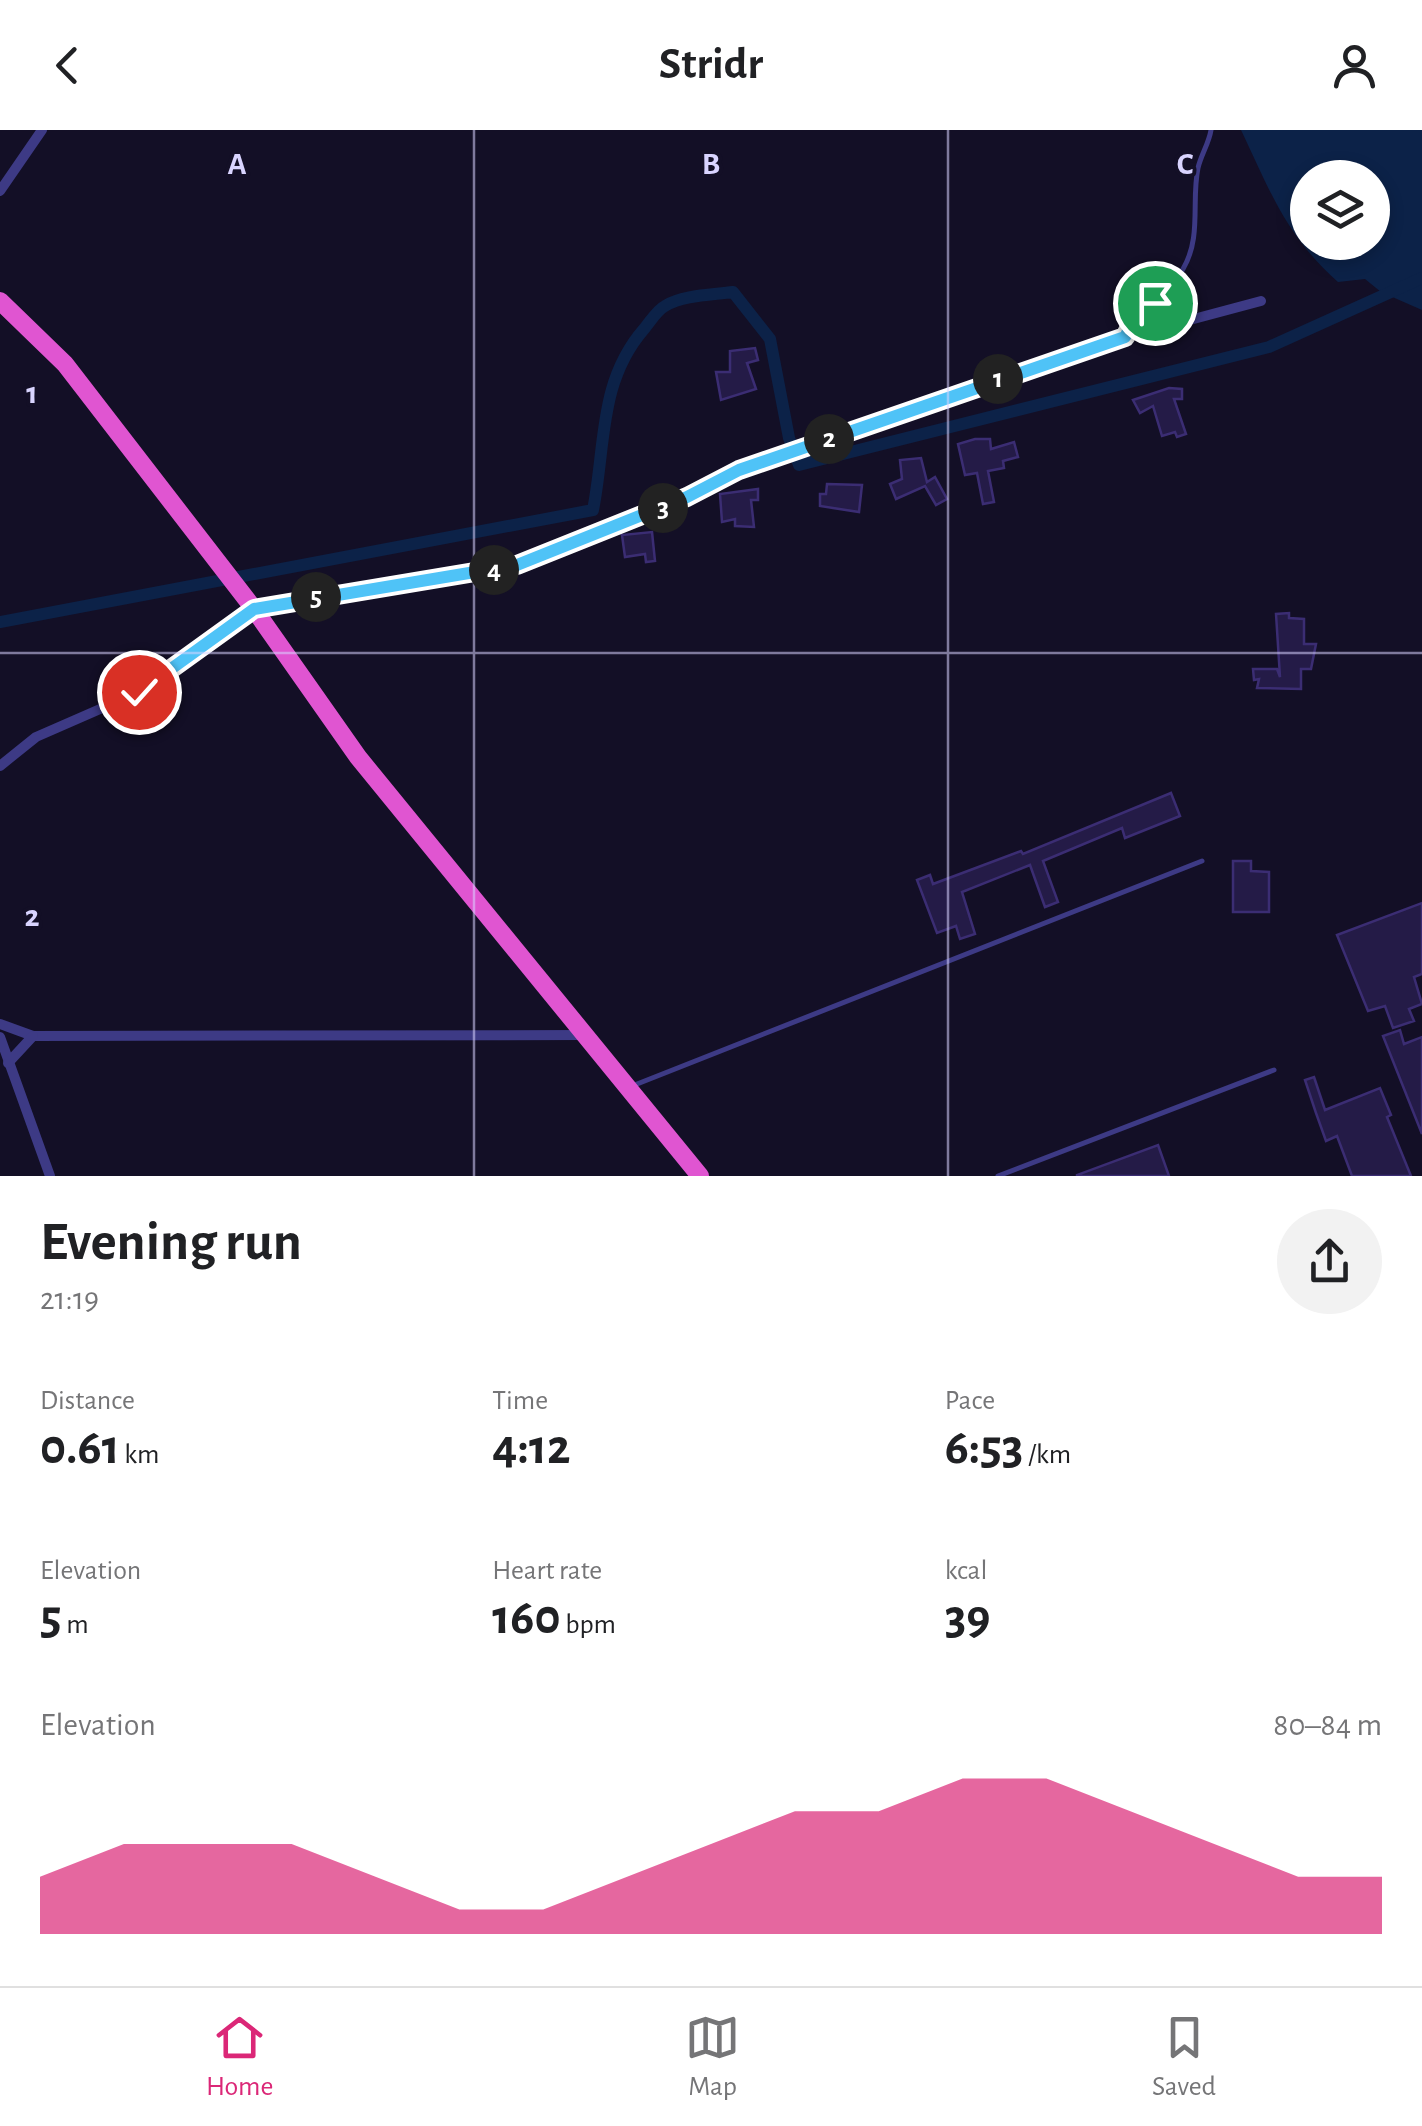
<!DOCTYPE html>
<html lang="en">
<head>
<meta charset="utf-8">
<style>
  :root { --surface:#fff; --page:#f2f2f2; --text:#202124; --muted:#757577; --line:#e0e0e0; --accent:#db2777 }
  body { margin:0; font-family:"Alegreya Sans",sans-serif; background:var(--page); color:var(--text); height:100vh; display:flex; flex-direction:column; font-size:38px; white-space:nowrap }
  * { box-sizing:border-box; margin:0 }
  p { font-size:32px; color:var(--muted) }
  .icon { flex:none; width:55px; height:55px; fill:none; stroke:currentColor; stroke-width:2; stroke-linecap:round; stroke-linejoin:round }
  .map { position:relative; height:1046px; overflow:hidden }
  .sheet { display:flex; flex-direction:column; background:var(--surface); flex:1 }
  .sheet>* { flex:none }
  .tools { position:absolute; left:1290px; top:30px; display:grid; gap:20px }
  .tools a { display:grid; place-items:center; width:100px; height:100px; border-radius:50%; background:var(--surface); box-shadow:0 5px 15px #0003; font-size:50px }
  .pin { position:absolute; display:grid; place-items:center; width:85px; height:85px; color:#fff; margin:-42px; border:5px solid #fff; border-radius:50%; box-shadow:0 2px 10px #0007 }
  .km { position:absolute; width:50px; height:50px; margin:-25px; border-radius:50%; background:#222; color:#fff; font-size:28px; line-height:50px; text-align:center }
  .round { display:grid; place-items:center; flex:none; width:105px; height:105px; border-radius:52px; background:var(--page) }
  .summary { display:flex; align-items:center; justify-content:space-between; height:170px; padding:0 40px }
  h1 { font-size:55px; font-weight:700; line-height:75px }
  .figures { display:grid; grid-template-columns:repeat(3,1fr); gap:15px; height:170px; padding:10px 40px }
  .figures div { display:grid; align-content:center }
  .figures b { font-size:50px; font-weight:700 }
  .figures small { font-size:28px; font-weight:400 }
  .figures p { font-size:28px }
  .chart { height:280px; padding:20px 40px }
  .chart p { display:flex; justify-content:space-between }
  .chart svg { width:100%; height:180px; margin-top:10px; fill:var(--accent); opacity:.7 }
  header { display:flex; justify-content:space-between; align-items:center; height:130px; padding:0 40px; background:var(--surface); font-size:45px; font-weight:700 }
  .tabs { display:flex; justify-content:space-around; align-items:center; height:140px; border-top:2px solid var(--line); background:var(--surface); font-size:28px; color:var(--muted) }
  .tabs a { display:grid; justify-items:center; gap:5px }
  .tabs .selected { color:var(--accent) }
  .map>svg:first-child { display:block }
  .water { fill:#0c2248; fill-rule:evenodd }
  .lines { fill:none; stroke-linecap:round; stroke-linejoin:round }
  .canal { stroke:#0c2248; stroke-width:12 }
  .building { fill:#241b47; stroke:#3b2d73; stroke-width:2.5 }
  .service { stroke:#3d3a85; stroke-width:5 }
  .minor { stroke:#3d3a85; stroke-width:10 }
  .trunk { stroke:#e055d1; stroke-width:18 }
  .route-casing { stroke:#fff; stroke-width:20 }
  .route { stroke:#4fc3f7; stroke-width:12 }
  .grid { fill:none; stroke:#d9d4ff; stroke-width:2.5; stroke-opacity:0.55 }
  .grid-label { font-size:32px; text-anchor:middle; font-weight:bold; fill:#d9d4ff; stroke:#130f26; stroke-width:8; stroke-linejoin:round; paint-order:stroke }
</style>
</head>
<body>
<header><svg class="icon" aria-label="back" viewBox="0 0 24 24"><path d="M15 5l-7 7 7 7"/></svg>Stridr<svg class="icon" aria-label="person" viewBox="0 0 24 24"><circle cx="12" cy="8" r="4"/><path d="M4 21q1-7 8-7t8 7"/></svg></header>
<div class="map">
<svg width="1422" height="1046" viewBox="0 0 1422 1046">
  <rect width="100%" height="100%" fill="#130f26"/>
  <path class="water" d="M1241 0H1422V180L1381 162 1365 149 1338 152C1286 106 1270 61 1241 0ZM1308 48H1372V112H1308Z"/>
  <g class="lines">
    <path class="canal" d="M0 492 593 380C606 315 598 252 644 199 650 192 657 180 665 176 683 165 712 165 733 162L770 209 789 308 799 335 1269 217 1422 148"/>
  </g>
  <g class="building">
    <polygon points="755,218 758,230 747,233 756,259 721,270 716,242 730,242 730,221"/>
    <polygon points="1169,258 1182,259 1182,269 1174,269 1186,304 1177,307 1175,302 1162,306 1153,276 1140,283 1133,270"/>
    <polygon points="975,309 990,309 991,319 1014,312 1018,327 1003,331 1004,338 988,341 994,372 983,374 977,343 965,345 958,314"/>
    <polygon points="921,328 927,352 935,347 947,369 936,375 925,356 896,369 890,354 902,349 900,330"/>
    <polygon points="827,354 862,355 859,382 820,376 820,364 826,364"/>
    <polygon points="758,359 758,370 751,370 754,397 735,396 735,389 722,392 720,364"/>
    <polygon points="652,402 655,431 646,432 645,424 625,427 622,405"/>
    <polygon points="1289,483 1289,488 1304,489 1304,514 1316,514 1311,539 1301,539 1301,559 1257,558 1259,549 1254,550 1253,539 1277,539 1280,547 1276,484"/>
    <polygon points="1171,663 1180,686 1125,708 1122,698 1043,731 1058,772 1045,777 1030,735 962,762 975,804 960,809 956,796 937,803 917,750 930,745 933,754 1021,721 1023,724"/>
    <polygon points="1233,731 1251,731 1251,741 1269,742 1269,782 1233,782"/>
    <polygon points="1422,773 1422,844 1414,847 1422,874 1409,879 1414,891 1393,898 1385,876 1368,881 1337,805"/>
    <polygon points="1400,900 1404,914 1422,907 1422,1004 1383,906"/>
    <polygon points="1314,947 1325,980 1380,958 1391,985 1387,987 1411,1046 1352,1046 1337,1006 1326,1011 1316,983 1305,950"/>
    <polygon points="1158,1015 1169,1046 1077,1046 1077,1045"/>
  </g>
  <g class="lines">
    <g class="service">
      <path d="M1126 205C1140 179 1168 165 1183 139 1202 107 1191 71 1198 38 1201 25 1209 13 1211 0"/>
      <polyline points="632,956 1202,731"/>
      <polyline points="998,1046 1274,940"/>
    </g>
    <g class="minor">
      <polyline points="0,61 42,0"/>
      <polyline points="0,636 36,607 139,562 215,511 254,479 517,435 809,315 1100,214 1261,171"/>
      <polyline points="0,894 33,906 583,905"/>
      <polyline points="0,907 50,1046"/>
      <polyline points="8,933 33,906"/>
    </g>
    <polyline class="trunk" points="0,171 65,234 254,479 358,627 700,1046"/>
  </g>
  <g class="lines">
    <g class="route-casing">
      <polyline id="route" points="139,562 254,479 517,435 687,367 739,340 1125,207 1135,188 1155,173"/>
    </g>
    <use href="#route" class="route"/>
  </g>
  <path class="grid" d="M474 0V1046M948 0V1046M0 523H1422"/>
  <g class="grid-label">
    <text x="237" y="44">A</text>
    <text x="711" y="44">B</text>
    <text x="1185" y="44">C</text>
    <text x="32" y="273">1</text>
    <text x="32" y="796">2</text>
  </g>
</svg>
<div class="tools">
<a><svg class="icon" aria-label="layers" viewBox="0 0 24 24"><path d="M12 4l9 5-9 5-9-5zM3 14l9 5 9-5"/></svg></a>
</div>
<div class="pin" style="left:1155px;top:173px;background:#1e9e55"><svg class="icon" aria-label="arrive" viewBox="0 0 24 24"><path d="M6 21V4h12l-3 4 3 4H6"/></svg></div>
<div class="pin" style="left:139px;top:562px;background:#d93025"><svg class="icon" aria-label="check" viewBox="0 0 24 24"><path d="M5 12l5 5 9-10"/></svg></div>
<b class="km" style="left:998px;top:249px">1</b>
<b class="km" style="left:829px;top:309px">2</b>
<b class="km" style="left:663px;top:378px">3</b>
<b class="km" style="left:494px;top:440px">4</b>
<b class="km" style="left:316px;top:467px">5</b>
</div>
<section class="sheet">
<div class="summary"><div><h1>Evening run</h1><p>21:19</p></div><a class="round"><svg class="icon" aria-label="share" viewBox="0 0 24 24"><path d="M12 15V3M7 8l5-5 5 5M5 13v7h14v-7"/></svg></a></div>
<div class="figures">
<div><p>Distance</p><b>0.61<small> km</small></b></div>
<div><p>Time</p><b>4:12</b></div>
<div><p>Pace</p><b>6:53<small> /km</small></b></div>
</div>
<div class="figures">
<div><p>Elevation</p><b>5<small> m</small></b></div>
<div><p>Heart rate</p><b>160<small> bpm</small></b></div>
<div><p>kcal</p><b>39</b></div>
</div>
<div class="chart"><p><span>Elevation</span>80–84 m</p>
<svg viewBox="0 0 160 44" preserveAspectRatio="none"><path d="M0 44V30L10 22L20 22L30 22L40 30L50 38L60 38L70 30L80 22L90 14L100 14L110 6L120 6L130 14L140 22L150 30L160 30V44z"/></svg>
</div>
</section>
<nav class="tabs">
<a class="selected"><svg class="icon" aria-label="home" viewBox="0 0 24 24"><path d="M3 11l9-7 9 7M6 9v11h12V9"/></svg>Home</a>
<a><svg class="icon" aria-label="map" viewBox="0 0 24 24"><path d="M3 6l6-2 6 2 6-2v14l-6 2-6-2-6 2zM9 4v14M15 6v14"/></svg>Map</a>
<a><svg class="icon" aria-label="saved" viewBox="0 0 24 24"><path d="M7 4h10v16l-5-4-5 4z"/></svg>Saved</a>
</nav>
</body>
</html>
